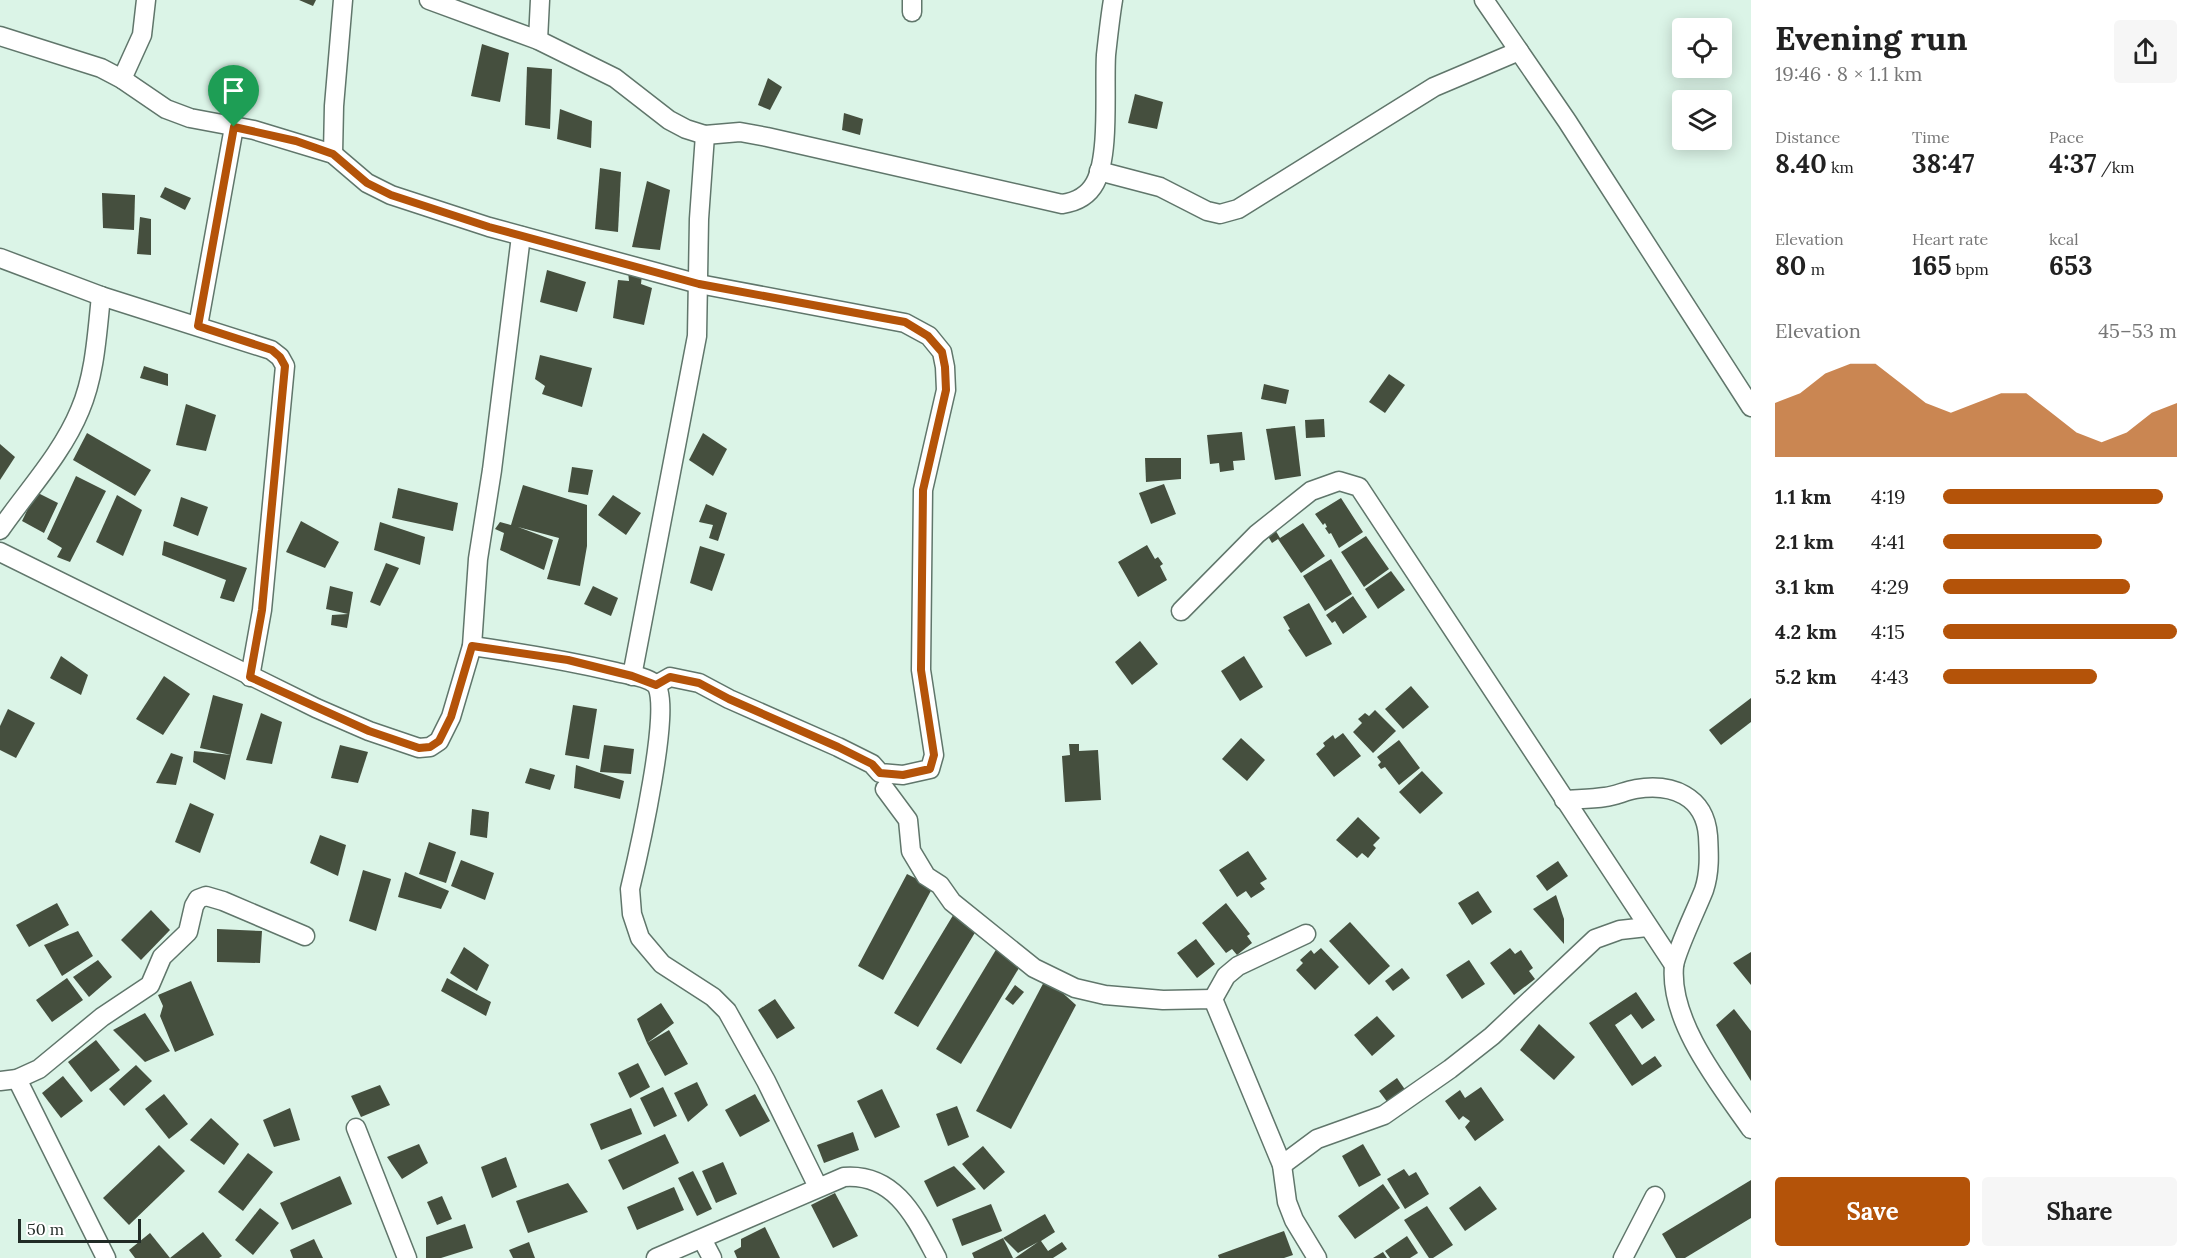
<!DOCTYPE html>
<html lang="en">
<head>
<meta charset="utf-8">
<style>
  :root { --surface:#fff; --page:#f6f6f6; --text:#222; --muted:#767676; --accent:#b45309 }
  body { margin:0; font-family:Lora,serif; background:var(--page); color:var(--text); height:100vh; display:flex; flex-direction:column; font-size:22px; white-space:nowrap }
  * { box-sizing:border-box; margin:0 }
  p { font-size:20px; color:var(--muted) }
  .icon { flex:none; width:33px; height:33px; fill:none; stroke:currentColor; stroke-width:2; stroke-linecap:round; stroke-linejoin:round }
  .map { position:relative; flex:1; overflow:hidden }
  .panel { display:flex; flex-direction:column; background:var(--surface); width:450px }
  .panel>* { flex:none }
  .buttons { position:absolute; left:1672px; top:18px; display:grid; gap:12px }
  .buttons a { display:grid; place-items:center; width:60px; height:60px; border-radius:6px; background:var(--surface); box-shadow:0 3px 15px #0003; font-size:30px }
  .scale { position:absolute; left:18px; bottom:15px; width:123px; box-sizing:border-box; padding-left:6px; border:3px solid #212b26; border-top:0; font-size:16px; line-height:21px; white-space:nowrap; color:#212b26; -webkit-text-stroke:4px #fff; paint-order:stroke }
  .pin { position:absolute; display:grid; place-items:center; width:51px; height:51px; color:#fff; margin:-62px -26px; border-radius:50% 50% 50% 0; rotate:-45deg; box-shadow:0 0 6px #0007 }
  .pin .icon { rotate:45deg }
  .round { display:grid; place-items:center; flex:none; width:63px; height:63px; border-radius:6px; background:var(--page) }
  .overview { display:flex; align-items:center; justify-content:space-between; height:102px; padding:0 24px }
  h1 { font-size:33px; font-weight:700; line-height:45px }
  .metrics { display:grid; grid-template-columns:repeat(3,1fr); gap:9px; height:102px; padding:6px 24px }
  .metrics div { display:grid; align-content:center }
  .metrics b { font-size:26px; font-weight:700 }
  .metrics small { font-size:16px; font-weight:400 }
  .metrics p { font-size:16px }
  .chart { height:168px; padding:12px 24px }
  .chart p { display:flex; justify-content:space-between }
  .chart svg { width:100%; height:108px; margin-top:6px; fill:var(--accent); opacity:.7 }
  .primary-button { display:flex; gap:12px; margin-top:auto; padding:12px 24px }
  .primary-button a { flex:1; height:69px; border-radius:6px; background:var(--accent); color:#fff; font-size:24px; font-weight:700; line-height:69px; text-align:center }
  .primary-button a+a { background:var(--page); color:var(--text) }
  ul { padding:0 24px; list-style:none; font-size:20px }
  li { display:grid; grid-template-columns:96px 72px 1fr; align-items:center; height:45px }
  li i { height:15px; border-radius:8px; background:var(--accent) }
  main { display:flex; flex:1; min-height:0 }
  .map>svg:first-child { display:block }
  .building { fill:#454f3e }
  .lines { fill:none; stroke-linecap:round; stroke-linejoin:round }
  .minor-casing { stroke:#60766b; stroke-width:21 }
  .minor { stroke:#fff; stroke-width:18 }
  .route-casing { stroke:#fff; stroke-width:12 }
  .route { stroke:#b45309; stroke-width:8 }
</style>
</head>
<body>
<main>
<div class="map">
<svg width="1751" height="1258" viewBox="0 0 1751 1258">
  <rect width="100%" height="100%" fill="#dbf4e7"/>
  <g class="building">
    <polygon points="299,0 316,0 313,6"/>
    <polygon points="482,44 509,53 500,102 471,96"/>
    <polygon points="527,67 552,69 550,129 525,125"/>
    <polygon points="768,78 782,87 770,110 758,105"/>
    <polygon points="1135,94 1163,102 1157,129 1128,123"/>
    <polygon points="560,109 592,121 591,148 557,139"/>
    <polygon points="844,113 863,119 860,135 842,130"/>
    <polygon points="600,168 621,172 618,232 595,229"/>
    <polygon points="647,181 670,190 660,250 632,247"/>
    <polygon points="165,187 191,198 185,210 160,197"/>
    <polygon points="102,193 135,195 134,230 103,228"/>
    <polygon points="140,217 151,219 151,255 137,254"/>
    <polygon points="547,270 586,282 577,312 540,302"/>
    <polygon points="628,272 642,275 641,284 652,288 644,325 613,318 618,280 629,281"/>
    <polygon points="540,355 592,368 582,407 542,394 545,386 535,379"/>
    <polygon points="144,366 168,374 168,386 140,378"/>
    <polygon points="1389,374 1405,385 1385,413 1369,402"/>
    <polygon points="1264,384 1289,390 1286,404 1261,399"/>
    <polygon points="186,404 216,415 206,451 176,445"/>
    <polygon points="1324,419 1325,437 1306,438 1305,420"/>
    <polygon points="1295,426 1301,476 1275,480 1266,429"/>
    <polygon points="1242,432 1245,460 1233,461 1234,470 1220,472 1219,463 1210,464 1207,435"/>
    <polygon points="87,433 151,470 135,496 73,460"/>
    <polygon points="703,433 727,449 713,476 689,460"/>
    <polygon points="0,444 15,457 0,480"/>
    <polygon points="1145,458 1181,458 1181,479 1146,482"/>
    <polygon points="572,467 593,470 588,495 568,492"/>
    <polygon points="76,476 106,491 70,562 57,557 62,548 47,539"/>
    <polygon points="1164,484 1176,514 1151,524 1139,493"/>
    <polygon points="523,485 587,505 587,546 580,586 547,579 559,538 518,527 553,540 544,570 500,550 504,533 495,529 500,522 511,525"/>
    <polygon points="398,488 458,503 453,531 392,518"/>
    <polygon points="36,492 58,503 44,533 22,521"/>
    <polygon points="117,495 142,510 123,556 96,542"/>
    <polygon points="613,495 641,513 626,535 598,515"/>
    <polygon points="181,497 208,507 198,536 173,526"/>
    <polygon points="1341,498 1363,532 1339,548 1331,533 1329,534 1325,528 1327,527 1325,523 1323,525 1315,514"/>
    <polygon points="706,504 727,513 718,541 709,538 713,525 699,522"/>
    <polygon points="301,521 339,542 325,568 286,552"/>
    <polygon points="380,522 425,537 420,565 374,550"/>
    <polygon points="1303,523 1325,556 1301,573 1278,539 1272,543 1266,533 1274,528 1280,538"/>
    <polygon points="1366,536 1389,569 1364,587 1341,552"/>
    <polygon points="164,541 247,568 234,602 220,598 226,580 162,555"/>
    <polygon points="1147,545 1155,559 1158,557 1163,564 1160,566 1167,580 1138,597 1118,562"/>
    <polygon points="700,546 725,554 712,591 690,583"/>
    <polygon points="1331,559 1352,594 1325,611 1303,576"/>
    <polygon points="386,563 399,568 380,606 370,602"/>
    <polygon points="1391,571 1405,590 1378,609 1365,589"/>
    <polygon points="330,586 353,592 347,628 331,625 332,615 348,614 326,609"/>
    <polygon points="593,586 618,598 611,616 584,604"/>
    <polygon points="1353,596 1367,617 1343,634 1335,621 1332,623 1326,615"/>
    <polygon points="1309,603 1332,644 1306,657 1288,630 1290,629 1283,617"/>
    <polygon points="1140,641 1158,664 1132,685 1115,662"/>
    <polygon points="61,656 88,675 81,695 50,678"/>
    <polygon points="1244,656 1263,687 1240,701 1221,671"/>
    <polygon points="164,676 190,694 163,735 136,719"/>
    <polygon points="1411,686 1429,707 1403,729 1385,709"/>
    <polygon points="213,695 243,704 225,780 193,762 194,751 231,755 200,748"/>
    <polygon points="1751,698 1751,722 1721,745 1709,730"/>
    <polygon points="573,705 597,709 589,759 565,755"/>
    <polygon points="8,709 35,723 16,758 0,750 0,726"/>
    <polygon points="1375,710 1396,731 1373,753 1353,732 1362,723 1358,719 1365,713 1369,716"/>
    <polygon points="261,713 282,722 272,764 246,760"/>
    <polygon points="1343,733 1361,756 1334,777 1316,754 1325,746 1323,743 1333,735 1335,739"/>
    <polygon points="1241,738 1265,760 1247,781 1222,759"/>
    <polygon points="1399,740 1420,768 1399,785 1385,767 1381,769 1378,765 1381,762 1377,757"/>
    <polygon points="1069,744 1079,744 1079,751 1098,750 1101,800 1065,802 1062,756 1070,755"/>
    <polygon points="340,745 368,752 358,783 331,778"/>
    <polygon points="604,745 634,749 631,774 600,772"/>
    <polygon points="171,753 183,757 176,785 156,783"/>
    <polygon points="576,765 624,781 620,799 574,788"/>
    <polygon points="530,768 555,775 550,790 525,783"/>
    <polygon points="1422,771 1443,793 1420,814 1399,792"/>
    <polygon points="190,803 214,814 200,853 175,842"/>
    <polygon points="472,809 489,812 487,838 470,835"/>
    <polygon points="1358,817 1380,838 1373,845 1376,848 1368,858 1362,853 1357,858 1336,840"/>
    <polygon points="320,835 346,845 338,876 310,863"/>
    <polygon points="429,842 456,852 446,883 419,874"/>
    <polygon points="1248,851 1267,879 1260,883 1265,889 1251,898 1246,891 1237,897 1219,870"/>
    <polygon points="461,860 494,873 485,900 451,886"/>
    <polygon points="1558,861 1568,876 1547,891 1536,876"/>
    <polygon points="363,870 391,879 376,931 349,921"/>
    <polygon points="405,872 449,891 441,909 398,897"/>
    <polygon points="907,874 933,887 883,980 858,966"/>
    <polygon points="1478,891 1492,912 1472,925 1458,903"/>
    <polygon points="1556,895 1564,919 1564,944 1533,909"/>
    <polygon points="57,903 69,925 29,947 16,925"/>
    <polygon points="1226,903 1250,934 1247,936 1252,943 1237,955 1232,949 1226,953 1202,923"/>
    <polygon points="151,910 170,930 141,960 121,940"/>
    <polygon points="955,912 979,926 918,1027 894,1013"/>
    <polygon points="1350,922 1390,966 1369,985 1329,941"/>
    <polygon points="217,929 262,931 260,963 217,962"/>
    <polygon points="78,931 93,956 62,976 44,945"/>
    <polygon points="1196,939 1215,964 1197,978 1177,953"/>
    <polygon points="464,947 489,965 477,991 450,973"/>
    <polygon points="997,948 1022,963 961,1064 936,1049"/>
    <polygon points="1321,948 1339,967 1315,990 1296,970 1303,963 1300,960 1311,950 1314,954"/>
    <polygon points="1510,948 1515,954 1521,950 1533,968 1529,971 1535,979 1514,995 1490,963"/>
    <polygon points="1751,952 1751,985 1733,963"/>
    <polygon points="98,960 112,977 89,997 73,977"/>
    <polygon points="1469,960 1485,984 1462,999 1446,975"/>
    <polygon points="1402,968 1410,978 1393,991 1385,981"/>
    <polygon points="67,978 83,1000 52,1022 36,1000"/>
    <polygon points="447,978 491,1002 486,1016 441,991"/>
    <polygon points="1046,978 1076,1005 1011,1129 976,1111"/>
    <polygon points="191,981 214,1035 175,1052 160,1016 163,1006 158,995"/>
    <polygon points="1015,985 1024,992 1013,1005 1005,999"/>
    <polygon points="1636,992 1655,1020 1642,1029 1631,1014 1615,1025 1642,1065 1655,1056 1662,1066 1632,1086 1589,1023"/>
    <polygon points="775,999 795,1028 777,1039 758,1010"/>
    <polygon points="661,1003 674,1023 647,1043 669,1030 688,1064 665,1076 647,1043 637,1019"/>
    <polygon points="1734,1009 1751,1031 1751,1081 1716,1025"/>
    <polygon points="145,1013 170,1051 145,1062 113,1030"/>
    <polygon points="1377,1016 1395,1036 1372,1056 1354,1035"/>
    <polygon points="1539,1024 1575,1057 1554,1080 1520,1050"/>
    <polygon points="96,1040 120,1070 91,1092 68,1062"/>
    <polygon points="638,1063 650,1087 630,1098 618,1073"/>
    <polygon points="136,1065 152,1081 124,1106 109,1089"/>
    <polygon points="63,1076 83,1101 61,1118 42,1093"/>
    <polygon points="1397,1078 1406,1091 1388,1103 1379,1091"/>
    <polygon points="697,1082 708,1105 688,1122 674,1093"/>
    <polygon points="380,1085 390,1105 361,1117 351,1096"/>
    <polygon points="663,1087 677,1116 654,1127 640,1098"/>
    <polygon points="1481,1087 1504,1120 1475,1141 1465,1127 1470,1121 1463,1116 1459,1120 1445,1101 1460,1090 1465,1098"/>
    <polygon points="882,1089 900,1127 875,1138 857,1101"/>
    <polygon points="164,1094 188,1124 169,1139 145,1109"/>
    <polygon points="755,1094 770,1121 740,1137 725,1110"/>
    <polygon points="957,1106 969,1137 948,1146 936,1114"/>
    <polygon points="290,1108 300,1140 274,1147 263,1120"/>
    <polygon points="631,1108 642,1134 601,1150 590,1124"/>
    <polygon points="211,1118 239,1144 224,1165 190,1140"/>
    <polygon points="853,1132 859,1150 824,1163 817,1145"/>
    <polygon points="665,1134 679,1163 623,1190 608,1160"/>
    <polygon points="419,1144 428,1163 402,1179 387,1157"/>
    <polygon points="1363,1144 1381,1175 1359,1187 1342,1156"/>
    <polygon points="159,1145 185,1171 129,1225 103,1198"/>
    <polygon points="983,1146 1005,1172 984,1190 962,1164"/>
    <polygon points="248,1153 273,1172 243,1211 218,1192"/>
    <polygon points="506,1157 517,1187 492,1198 481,1167"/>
    <polygon points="723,1162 737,1194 716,1203 702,1171"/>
    <polygon points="954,1166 976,1189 937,1207 924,1181"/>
    <polygon points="1404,1169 1409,1176 1416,1172 1429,1194 1405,1209 1387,1179"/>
    <polygon points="693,1171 712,1209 697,1216 678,1178"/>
    <polygon points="340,1176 352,1204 292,1230 280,1203"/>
    <polygon points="1751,1180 1751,1218 1685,1258 1676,1258 1662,1234"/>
    <polygon points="568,1183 588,1212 528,1233 516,1201"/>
    <polygon points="1383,1184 1400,1208 1355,1239 1338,1216"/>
    <polygon points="1480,1186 1497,1209 1465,1231 1449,1208"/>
    <polygon points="674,1187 684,1210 637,1230 627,1207"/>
    <polygon points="835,1193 858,1236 833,1248 811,1205"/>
    <polygon points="442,1196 452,1219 437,1225 427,1202"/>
    <polygon points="991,1204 1002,1231 962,1246 952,1219"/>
    <polygon points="1427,1206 1453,1245 1433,1258 1429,1258 1404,1220"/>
    <polygon points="260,1208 279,1223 253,1255 235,1240"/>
    <polygon points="1045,1214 1055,1232 1041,1241 1048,1251 1062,1242 1067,1249 1053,1258 1015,1258 1038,1242 1018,1253 1003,1238"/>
    <polygon points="465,1224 473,1248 441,1258 426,1258 426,1237"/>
    <polygon points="765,1227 780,1258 737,1258 734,1251 741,1247 741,1239"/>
    <polygon points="1284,1231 1293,1255 1284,1258 1219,1258 1218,1255"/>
    <polygon points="203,1232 222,1256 219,1258 170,1258"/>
    <polygon points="150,1233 170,1258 135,1258 129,1250"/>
    <polygon points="1407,1236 1418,1253 1410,1258 1390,1258 1385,1251"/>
    <polygon points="1003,1238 1013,1258 974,1258 972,1253"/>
    <polygon points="314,1239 323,1258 293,1258 290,1250"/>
    <polygon points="529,1242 535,1258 513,1258 509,1250"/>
    <polygon points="1383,1252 1387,1258 1373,1258"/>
  </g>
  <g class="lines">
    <g class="minor-casing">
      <g id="minor">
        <path d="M429 0 538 40 615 78 669 120 686 129 705 135 740 132 767 137 1062 204C1076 202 1088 196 1095 183 1110 155 1104 88 1106 55 1108 37 1110 18 1113 0"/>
        <polyline points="1484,0 1567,121 1751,407"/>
        <polyline points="912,12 912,0"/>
        <polyline points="0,36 101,68 122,79 166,109 190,118 254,130 333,154 367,183 391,195 489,227 699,284 905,323 929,336 942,352 945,367 946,390 923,490 921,670 934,755 930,769 903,775 880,773 872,764 838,747 729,699 699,683 670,677 656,685"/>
        <polyline points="538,40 540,0"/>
        <polyline points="122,79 142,35 146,0"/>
        <polyline points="333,154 334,106 343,0"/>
        <polyline points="1099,171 1160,187 1207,211 1220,214 1238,209 1434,87 1519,51"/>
        <polyline points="0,258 101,296 271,350 280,357 285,366 262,610 250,677"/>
        <polyline points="198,326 234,127"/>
        <path d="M0 530C27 491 62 454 80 410 95 375 97 334 101 296"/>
        <polyline points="0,552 316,708 369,731 419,748 430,747 439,741 451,717 472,646 478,559 492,470 521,236"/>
        <polyline points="1181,611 1257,534 1311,491 1339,481 1359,487 1674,965"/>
        <path d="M472 646C521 653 568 661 616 672 628 675 646 676 655 684 674 700 637 860 630 889L632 914 640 938 662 964 713 997 727 1011 766 1081 818 1187"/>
        <polyline points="632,676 697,336 699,219 705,135"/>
        <polyline points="885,789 908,820 911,851 926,876 940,885 952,902 1034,968 1075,988 1105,995 1163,1000 1213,999 1282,1165 1287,1202 1294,1220 1317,1258"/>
        <path d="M1564 800C1577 799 1592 799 1605 797 1615 796 1625 791 1636 789 1672 783 1705 796 1708 836 1709 854 1710 872 1704 890 1697 908 1676 951 1674 966 1669 1022 1721 1086 1751 1129"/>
        <polyline points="1213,999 1226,976 1238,966 1306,934"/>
        <polyline points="17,1079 106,1258"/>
        <polyline points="0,1081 17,1079 39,1069 102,1017 150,985 162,957 188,932 194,906 198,899 206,896 223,901 305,936"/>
        <polyline points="356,1128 407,1258"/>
        <polyline points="1282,1165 1317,1139 1384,1115 1450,1069 1492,1036 1595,939 1620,930 1647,927"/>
        <polyline points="702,1239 712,1258"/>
        <path d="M656 1258 844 1177C896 1173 916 1219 937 1258"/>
        <polyline points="1623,1258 1655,1196"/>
      </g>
    </g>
    <use href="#minor" class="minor"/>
  </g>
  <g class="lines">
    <g class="route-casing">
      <polygon id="route" points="234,127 296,141 333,154 367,183 391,195 489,227 699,284 905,322 928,336 942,352 945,367 946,390 923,490 921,670 934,755 930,769 903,775 880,773 872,764 838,747 729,699 699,683 670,677 656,685 632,676 568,660 472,646 451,717 439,741 430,747 419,748 369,731 250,677 262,610 285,366 280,357 272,350 198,326"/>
    </g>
    <use href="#route" class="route"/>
  </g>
</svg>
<div class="buttons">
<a><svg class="icon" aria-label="locate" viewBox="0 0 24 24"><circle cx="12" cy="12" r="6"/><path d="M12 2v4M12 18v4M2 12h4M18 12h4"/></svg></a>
<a><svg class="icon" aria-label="layers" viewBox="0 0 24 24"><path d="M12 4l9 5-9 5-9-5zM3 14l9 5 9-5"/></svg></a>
</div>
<div class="scale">50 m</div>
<div class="pin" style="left:234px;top:127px;background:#1e9e55"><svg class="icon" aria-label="arrive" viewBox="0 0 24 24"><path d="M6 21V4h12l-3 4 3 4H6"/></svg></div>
</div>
<section class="panel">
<div class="overview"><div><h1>Evening run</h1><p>19:46 · 8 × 1.1 km</p></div><a class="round"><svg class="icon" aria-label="share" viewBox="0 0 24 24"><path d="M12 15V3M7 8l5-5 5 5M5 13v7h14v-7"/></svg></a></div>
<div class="metrics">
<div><p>Distance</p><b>8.40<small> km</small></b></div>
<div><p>Time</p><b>38:47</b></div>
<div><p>Pace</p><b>4:37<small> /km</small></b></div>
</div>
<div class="metrics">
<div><p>Elevation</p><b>80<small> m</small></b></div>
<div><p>Heart rate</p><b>165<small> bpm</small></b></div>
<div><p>kcal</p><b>653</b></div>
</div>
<div class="chart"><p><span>Elevation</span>45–53 m</p>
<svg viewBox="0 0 160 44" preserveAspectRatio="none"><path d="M0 44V22L10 18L20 10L30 6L40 6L50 14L60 22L70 26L80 22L90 18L100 18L110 26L120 34L130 38L140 34L150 26L160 22V44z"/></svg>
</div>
<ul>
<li><b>1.1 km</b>4:19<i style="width:94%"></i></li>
<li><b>2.1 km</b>4:41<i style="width:68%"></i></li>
<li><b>3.1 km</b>4:29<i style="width:80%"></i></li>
<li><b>4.2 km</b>4:15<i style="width:100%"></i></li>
<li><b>5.2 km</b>4:43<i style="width:66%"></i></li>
</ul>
<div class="primary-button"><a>Save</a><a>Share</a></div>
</section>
</main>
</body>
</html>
